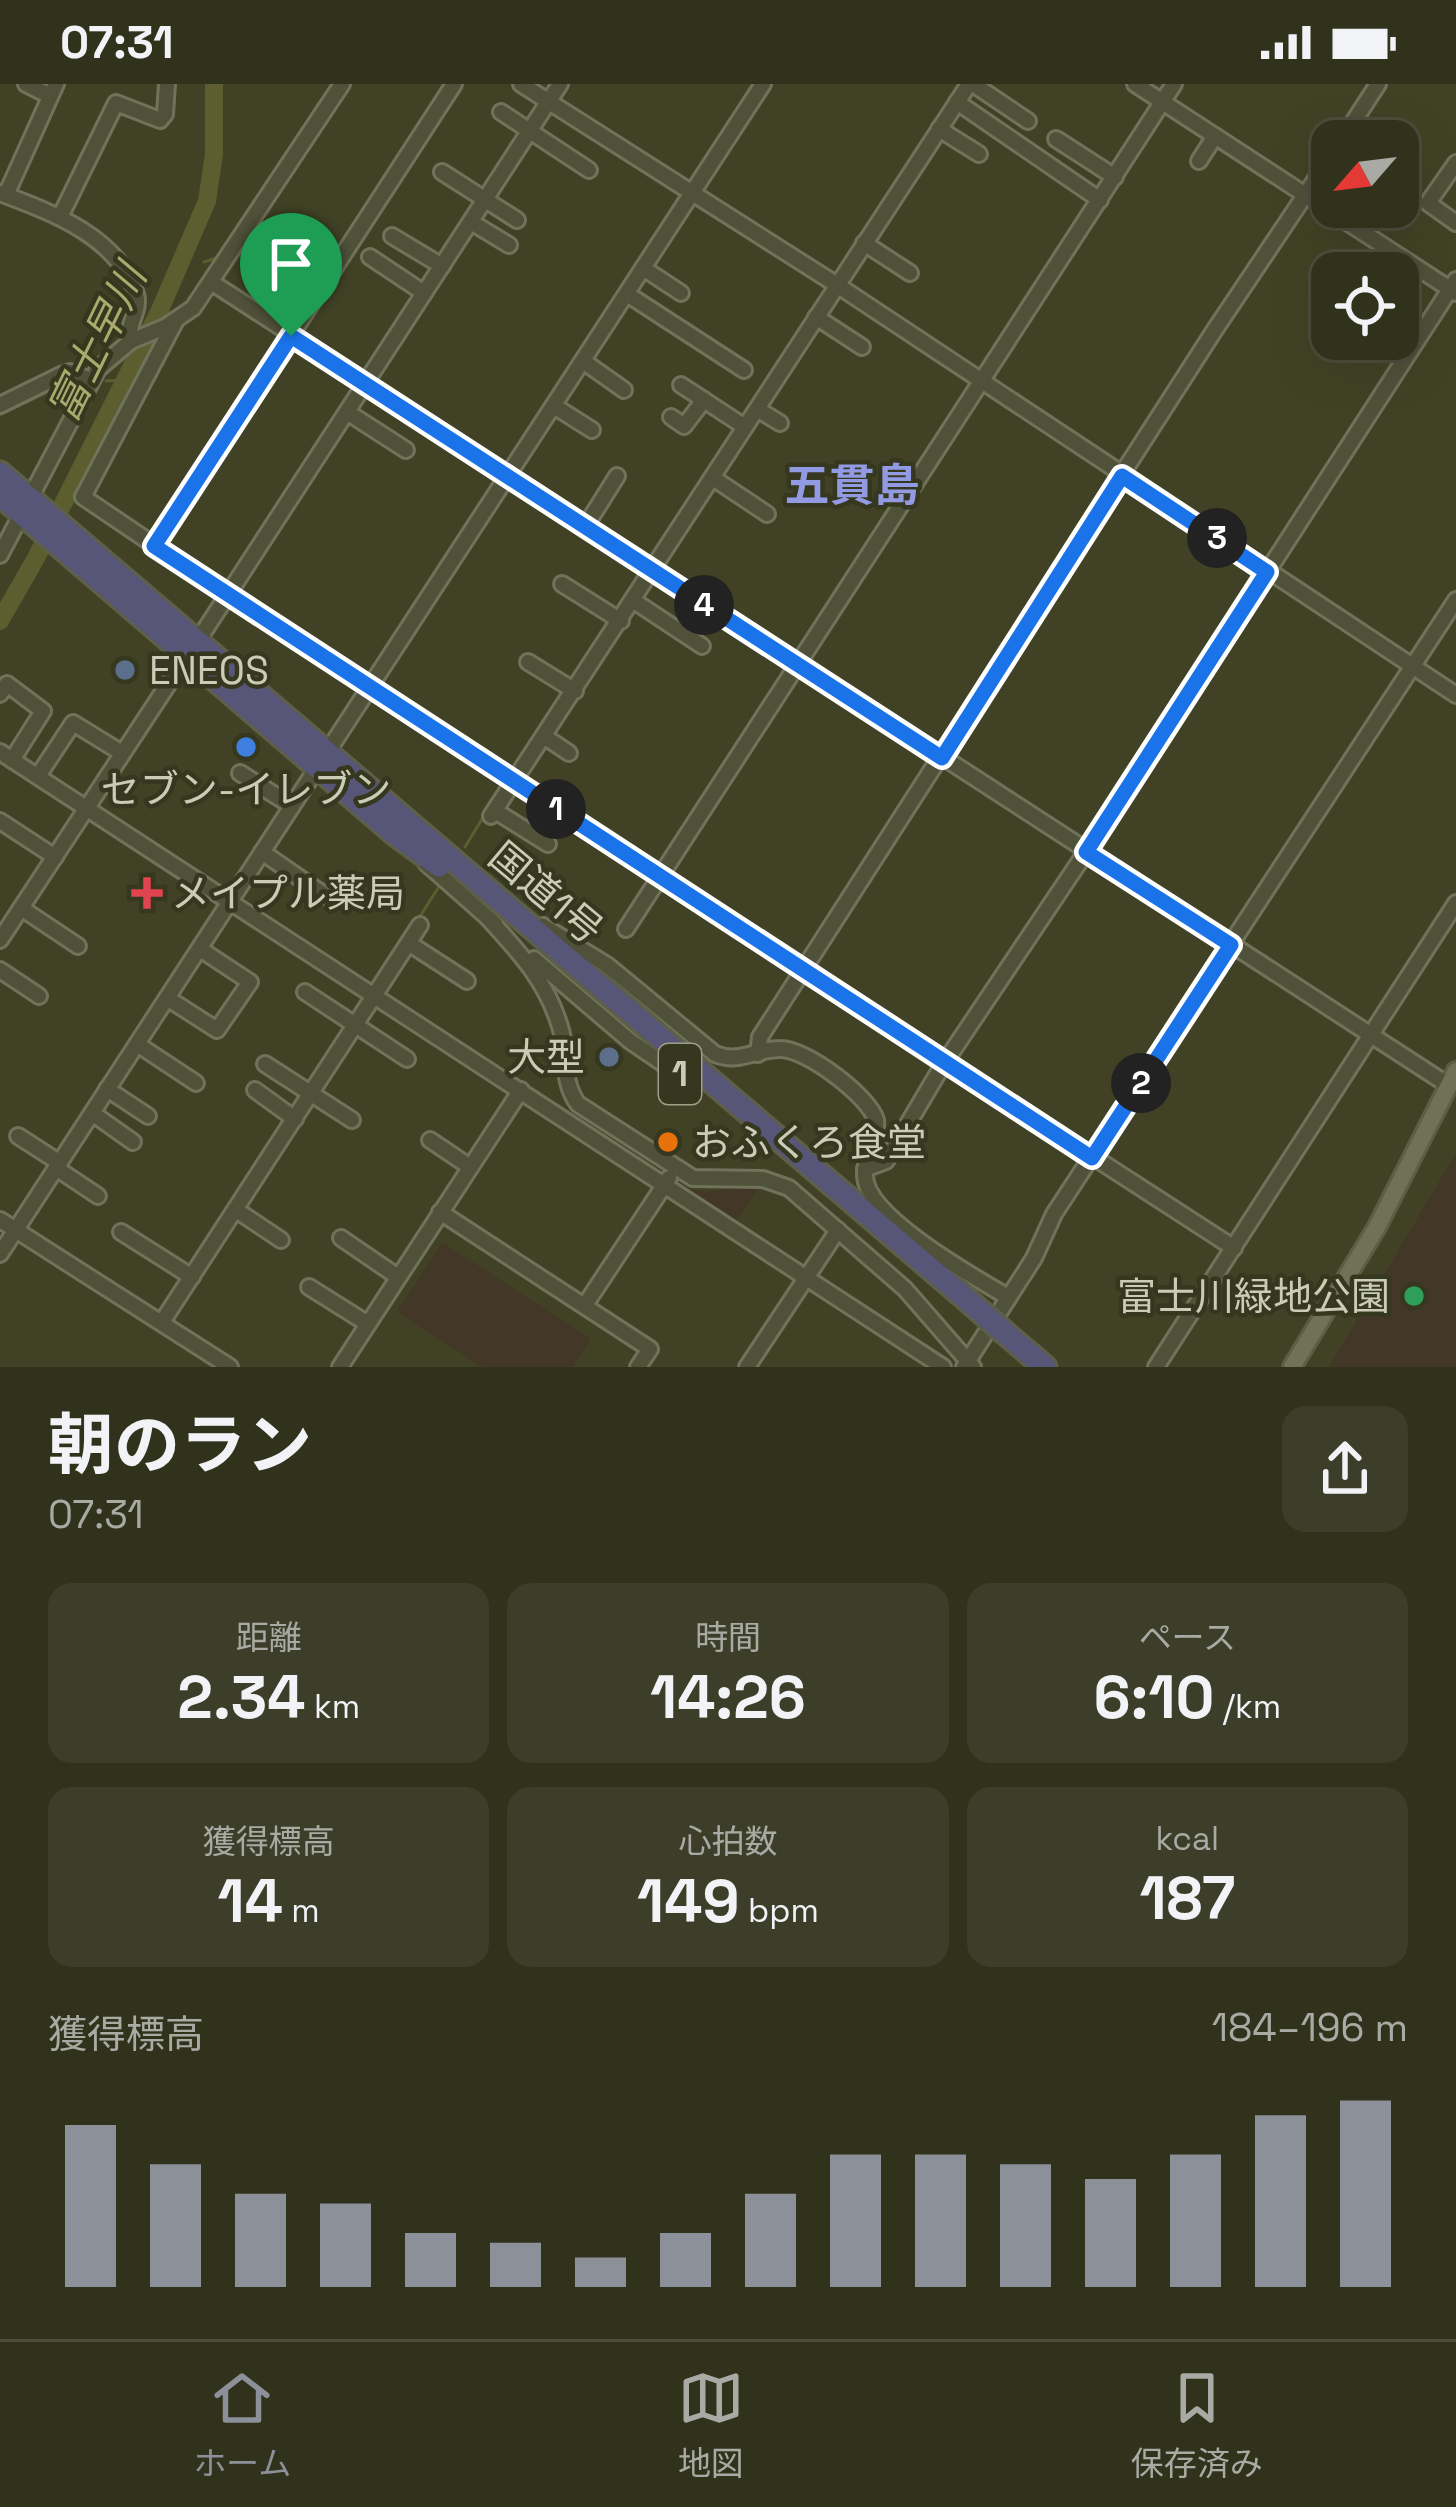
<!DOCTYPE html>
<html lang="ja">
<head>
<meta charset="utf-8">
<style>
  :root { --surface:#31321c; --page:#3d3e29; --text:#f1f3f6; --muted:#a8aaa3; --line:#4c4d3b; --accent:#8c9099 }
  body { margin:0; font-family:"Space Grotesk","Noto Sans JP",sans-serif; background:var(--page); color:var(--text); height:100vh; display:flex; flex-direction:column; font-size:45px; white-space:nowrap }
  * { box-sizing:border-box; margin:0 }
  p { font-size:39px; color:var(--muted) }
  .icon { flex:none; width:66px; height:66px; fill:none; stroke:currentColor; stroke-width:2; stroke-linecap:round; stroke-linejoin:round }
  .map { position:relative; height:1283px; overflow:hidden }
  .panel { display:flex; flex-direction:column; background:var(--surface); flex:1 }
  .panel>* { flex:none }
  .needle { width:78px; rotate:242deg }
  .buttons { position:absolute; left:1311px; top:36px; display:grid; gap:24px }
  .buttons a { display:grid; place-items:center; width:108px; height:108px; border-radius:24px; background:var(--surface); box-shadow:0 12px 48px #0002,0 0 0 3px var(--line); font-size:60px }
  .pin { position:absolute; display:grid; place-items:center; width:102px; height:102px; color:#fff; margin:-123px -51px; border-radius:50% 50% 50% 0; rotate:-45deg; box-shadow:0 0 12px #0007 }
  .pin .icon { rotate:45deg }
  .km { position:absolute; width:60px; height:60px; margin:-30px; border-radius:50%; background:#222; color:#fff; font-size:33px; line-height:60px; text-align:center }
  .round { display:grid; place-items:center; flex:none; width:126px; height:126px; border-radius:24px; background:var(--page) }
  .head { display:flex; align-items:center; justify-content:space-between; height:204px; padding:0 48px }
  h1 { font-size:66px; font-weight:700; line-height:90px }
  .figures { display:grid; grid-template-columns:repeat(3,1fr); gap:18px; height:204px; padding:12px 48px }
  .figures div { display:grid; align-content:center; border-radius:24px; background:var(--page); text-align:center }
  .figures b { font-size:60px; font-weight:700 }
  .figures small { font-size:33px; font-weight:400 }
  .figures p { font-size:33px }
  .chart { height:336px; padding:24px 48px }
  .chart p { display:flex; justify-content:space-between }
  .chart svg { width:100%; height:216px; margin-top:12px; stroke:var(--accent); stroke-width:6 }
  .status { display:flex; justify-content:space-between; align-items:center; height:84px; padding:0 60px; background:var(--surface); direction:ltr }
  .status svg { height:33px; fill:currentColor }
  .menu { display:flex; justify-content:space-around; align-items:center; height:168px; border-top:3px solid var(--line); background:var(--surface); font-size:33px; color:var(--muted) }
  .menu a { display:grid; justify-items:center; gap:6px }
  .menu .selected { color:var(--accent) }
  .map>svg:first-child { display:block }
  .green { fill:#433727 }
  .lines { fill:none; stroke-linecap:round; stroke-linejoin:round }
  .stream { stroke:#5c5e2f; stroke-width:3 }
  .river { stroke:#5c5e2f; stroke-width:18 }
  .minor-casing { stroke:#70725a; stroke-width:20 }
  .major-casing { stroke:#5c5e46; stroke-width:22 }
  .highway-casing { stroke:#5d5f47; stroke-width:27 }
  .minor { stroke:#505139; stroke-width:14 }
  .major { stroke:#707157; stroke-width:16 }
  .highway { stroke:#585678; stroke-width:21 }
  .highway-bridge-casing { stroke:#5d5f47; stroke-width:27; stroke-linecap:butt }
  .highway-bridge { stroke:#585678; stroke-width:21 }
  .route-casing { stroke:#fff; stroke-width:24 }
  .route { stroke:#1a73e8; stroke-width:15 }
  .service-dot { fill:#5c6f8a; stroke:#35371e; stroke-width:4.5 }
  .shop-dot { fill:#3f7fe0; stroke:#35371e; stroke-width:4.5 }
  .health-dot { fill:#e0444e; stroke:#35371e; stroke-width:4.5 }
  .food-dot { fill:#e8710a; stroke:#35371e; stroke-width:4.5 }
  .leisure-dot { fill:#2e9e5b; stroke:#35371e; stroke-width:4.5 }
  .labels { text-anchor:middle; dominant-baseline:central; stroke-width:9; stroke-linejoin:round; paint-order:stroke }
  .shield { fill:#35371e; stroke:#9d9f88; stroke-width:3 }
  .shield-label { font-size:36px; font-weight:bold; fill:#caccb6 }
  .poi-label { font-size:39px; fill:#caccb6; stroke:#35371e; text-anchor:start }
  .street-label { font-size:39px; fill:#caccb6; stroke:#35371e }
  .water-label { font-size:42px; font-style:italic; fill:#a9ab6e; stroke:#35371e }
  .quarter-label { font-size:45px; font-weight:bold; fill:#929ae4; stroke:#35371e }
</style>
</head>
<body>
<div class="status"><b>07:31</b><svg viewBox="0 0 49 12"><path d="M0 12V9h3v3zM5 12V6h3v6zM10 12V3h3v9zM15 12V0h3v12zM26 1h20v11H26zM47 4h2v5h-2z"/></svg></div>
<div class="map">
<svg width="1456" height="1283" viewBox="0 0 1456 1283">
  <rect width="100%" height="100%" fill="#414225"/>
  <g class="green">
    <polygon points="1456,1069 1456,1283 1329,1283"/>
    <polygon points="743,1103 758,1105 734,1140 681,1104 704,1108"/>
    <polygon points="442,1158 591,1255 573,1283 482,1283 397,1228"/>
  </g>
  <g class="lines">
    <g class="stream">
      <polyline points="297,55 333,0"/>
      <polyline points="267,100 289,67"/>
      <polyline points="204,178 219,173"/>
      <polyline points="106,297 123,296"/>
      <polyline points="0,331 64,300"/>
      <polyline points="465,763 482,735"/>
      <polyline points="419,834 438,804"/>
    </g>
    <polyline class="river" points="0,537 36,474 159,228 207,117 214,70 214,0"/>
    <g class="minor-casing">
      <g id="minor">
        <polyline points="26,0 50,12"/>
        <polyline points="521,0 837,201 1456,611"/>
        <polyline points="973,0 1028,37"/>
        <polyline points="1135,0 1456,209"/>
        <polyline points="957,18 1100,116"/>
        <polyline points="501,28 589,86"/>
        <polyline points="939,45 979,70"/>
        <polyline points="1056,55 1115,93"/>
        <polyline points="1341,57 1378,0"/>
        <polyline points="1199,77 1215,52"/>
        <polyline points="1456,79 1428,119 1456,139"/>
        <polyline points="442,88 517,136"/>
        <path d="M0 109C50 128 118 152 136 210 141 227 126 239 131 257"/>
        <polyline points="6,111 56,0"/>
        <polyline points="61,131 116,19 160,36 165,30 167,0"/>
        <polyline points="471,138 509,161"/>
        <polyline points="392,152 442,182"/>
        <polyline points="864,159 910,189"/>
        <polyline points="370,173 424,209"/>
        <polyline points="643,184 681,209"/>
        <polyline points="211,198 1448,1001"/>
        <polyline points="627,210 744,286"/>
        <polyline points="816,233 862,263"/>
        <polyline points="175,238 83,413 290,553 1234,1164"/>
        <polyline points="583,277 624,306"/>
        <polyline points="681,301 745,343"/>
        <polyline points="0,321 63,290 70,288 90,296"/>
        <polyline points="554,322 592,346"/>
        <polyline points="757,325 780,339"/>
        <polyline points="347,328 406,366"/>
        <polyline points="671,333 684,342 704,316"/>
        <polyline points="713,394 767,430"/>
        <polyline points="585,443 617,392"/>
        <polyline points="154,462 454,0"/>
        <polyline points="0,471 98,285 131,257 165,243 193,224 342,0"/>
        <polyline points="562,500 621,537"/>
        <polyline points="634,517 702,562"/>
        <polyline points="197,558 560,0"/>
        <polyline points="528,578 575,607"/>
        <polyline points="0,610 7,600 43,627 12,676"/>
        <polyline points="545,653 569,669"/>
        <polyline points="0,668 943,1283"/>
        <polyline points="240,689 292,722"/>
        <polyline points="38,692 73,639 122,669"/>
        <polyline points="497,728 548,760"/>
        <polyline points="491,732 969,0"/>
        <polyline points="0,737 55,773"/>
        <polyline points="262,768 327,813"/>
        <polyline points="426,779 495,840"/>
        <polyline points="21,824 78,862"/>
        <path d="M488 834C520 869 548 899 561 946 568 971 561 997 578 1020L693 1094 763 1095 789 1104 905 1205 973 1283"/>
        <path d="M543 842 607 881 715 970C740 980 755 965 780 965 805 964 869 1012 876 1036 878 1056 864 1072 865 1092 866 1133 974 1193 1008 1213"/>
        <polyline points="626,845 1174,0"/>
        <polyline points="0,856 188,570"/>
        <polyline points="410,860 467,897"/>
        <polyline points="534,875 630,957 690,998"/>
        <polyline points="0,886 39,912"/>
        <polyline points="305,908 407,975"/>
        <polyline points="167,914 217,946 250,898 200,865"/>
        <polyline points="137,960 196,999"/>
        <polyline points="758,970 760,953 1214,247 1332,71"/>
        <polyline points="265,980 352,1036"/>
        <polyline points="107,1005 148,1032"/>
        <polyline points="255,1006 295,1035"/>
        <polyline points="92,1029 133,1058"/>
        <polyline points="18,1052 60,1079"/>
        <polyline points="430,1056 470,1083"/>
        <polyline points="56,1084 98,1112"/>
        <polyline points="865,1085 886,1077 941,984 1086,768 1456,196"/>
        <polyline points="236,1126 281,1156"/>
        <polyline points="440,1128 650,1265 638,1283"/>
        <polyline points="0,1136 230,1283"/>
        <polyline points="121,1148 192,1193"/>
        <polyline points="341,1154 398,1193"/>
        <polyline points="0,1170 763,0"/>
        <polyline points="309,1203 368,1240"/>
        <polyline points="585,1221 669,1094"/>
        <polyline points="162,1238 420,841"/>
        <polyline points="340,1283 521,1006"/>
        <polyline points="747,1283 838,1146"/>
        <polyline points="964,1283 1034,1174 1054,1130 1456,516"/>
        <polyline points="1156,1283 1456,819"/>
      </g>
    </g>
    <g class="major-casing">
      <polyline id="major" points="1292,1283 1377,1143 1456,987"/>
    </g>
    <g class="highway-casing">
      <g id="highway">
        <polyline points="0,389 972,1220"/>
        <polyline points="0,411 395,750 439,782"/>
        <polyline points="1005,1249 1045,1283"/>
      </g>
    </g>
    <use href="#minor" class="minor"/>
    <use href="#major" class="major"/>
    <use href="#highway" class="highway"/>
    <g class="highway-bridge-casing">
      <polyline id="highway-bridge" points="972,1220 1005,1249"/>
    </g>
    <use href="#highway-bridge" class="highway-bridge"/>
  </g>
  <g class="lines">
    <g class="route-casing">
      <polygon id="route" points="291,252 942,674 1122,392 1267,488 1086,768 1231,861 1092,1074 154,462"/>
    </g>
    <use href="#route" class="route"/>
  </g>
  <g class="service-dot">
    <circle cx="125" cy="586" r="12"/>
    <circle cx="609" cy="973" r="12"/>
  </g>
  <circle class="shop-dot" cx="246" cy="663" r="12"/>
  <path class="health-dot" d="M141 791h12v12h12v12h-12v12h-12v-12h-12v-12h12z"/>
  <circle class="food-dot" cx="668" cy="1058" r="12"/>
  <circle class="leisure-dot" cx="1414" cy="1212" r="12"/>
  <g class="labels">
    <rect class="shield" x="659" y="960" width="42" height="60" rx="9"/>
    <g class="shield-label">
      <text x="680" y="990">1</text>
    </g>
    <g class="poi-label">
      <text x="149" y="586">ENEOS</text>
      <text x="246" y="705" text-anchor="middle">セブン-イレブン</text>
      <text x="171" y="809">メイプル薬局</text>
      <text x="585" y="973" text-anchor="end">大型</text>
      <text x="692" y="1058">おふくろ食堂</text>
      <text x="1390" y="1212" text-anchor="end">富士川緑地公園</text>
    </g>
    <g class="street-label">
      <text transform="translate(546 809) rotate(40)">国道1号</text>
    </g>
    <g class="water-label">
      <text transform="translate(97 259) rotate(-64)">富士早川</text>
    </g>
    <g class="quarter-label">
      <text x="852" y="401">五貫島</text>
    </g>
  </g>
</svg>
<div class="buttons">
<a><svg class="needle" viewBox="-14 -14 28 28"><path d="M0-13l5 13h-10z" fill="#e53935"/><path d="M0 13l5-13h-10z" fill="#a8aaa3"/></svg></a>
<a><svg class="icon" aria-label="locate" viewBox="0 0 24 24"><circle cx="12" cy="12" r="6"/><path d="M12 2v4M12 18v4M2 12h4M18 12h4"/></svg></a>
</div>
<div class="pin" style="left:291px;top:252px;background:#1e9e55"><svg class="icon" aria-label="arrive" viewBox="0 0 24 24"><path d="M6 21V4h12l-3 4 3 4H6"/></svg></div>
<b class="km" style="left:556px;top:725px">1</b>
<b class="km" style="left:1141px;top:999px">2</b>
<b class="km" style="left:1217px;top:454px">3</b>
<b class="km" style="left:704px;top:521px">4</b>
</div>
<section class="panel">
<div class="head"><div><h1>朝のラン</h1><p>07:31</p></div><a class="round"><svg class="icon" aria-label="share" viewBox="0 0 24 24"><path d="M12 15V3M7 8l5-5 5 5M5 13v7h14v-7"/></svg></a></div>
<div class="figures">
<div><p>距離</p><b>2.34<small> km</small></b></div>
<div><p>時間</p><b>14:26</b></div>
<div><p>ペース</p><b>6:10<small> /km</small></b></div>
</div>
<div class="figures">
<div><p>獲得標高</p><b>14<small> m</small></b></div>
<div><p>心拍数</p><b>149<small> bpm</small></b></div>
<div><p>kcal</p><b>187</b></div>
</div>
<div class="chart"><p><span>獲得標高</span>184–196 m</p>
<svg viewBox="0 0 160 44" preserveAspectRatio="none"><path d="M5 44V11M15 44V19M25 44V25M35 44V27M45 44V33M55 44V35M65 44V38M75 44V33M85 44V25M95 44V17M105 44V17M115 44V19M125 44V22M135 44V17M145 44V9M155 44V6"/></svg>
</div>
</section>
<nav class="menu">
<a class="selected"><svg class="icon" aria-label="home" viewBox="0 0 24 24"><path d="M3 11l9-7 9 7M6 9v11h12V9"/></svg>ホーム</a>
<a><svg class="icon" aria-label="map" viewBox="0 0 24 24"><path d="M3 6l6-2 6 2 6-2v14l-6 2-6-2-6 2zM9 4v14M15 6v14"/></svg>地図</a>
<a><svg class="icon" aria-label="saved" viewBox="0 0 24 24"><path d="M7 4h10v16l-5-4-5 4z"/></svg>保存済み</a>
</nav>
</body>
</html>
